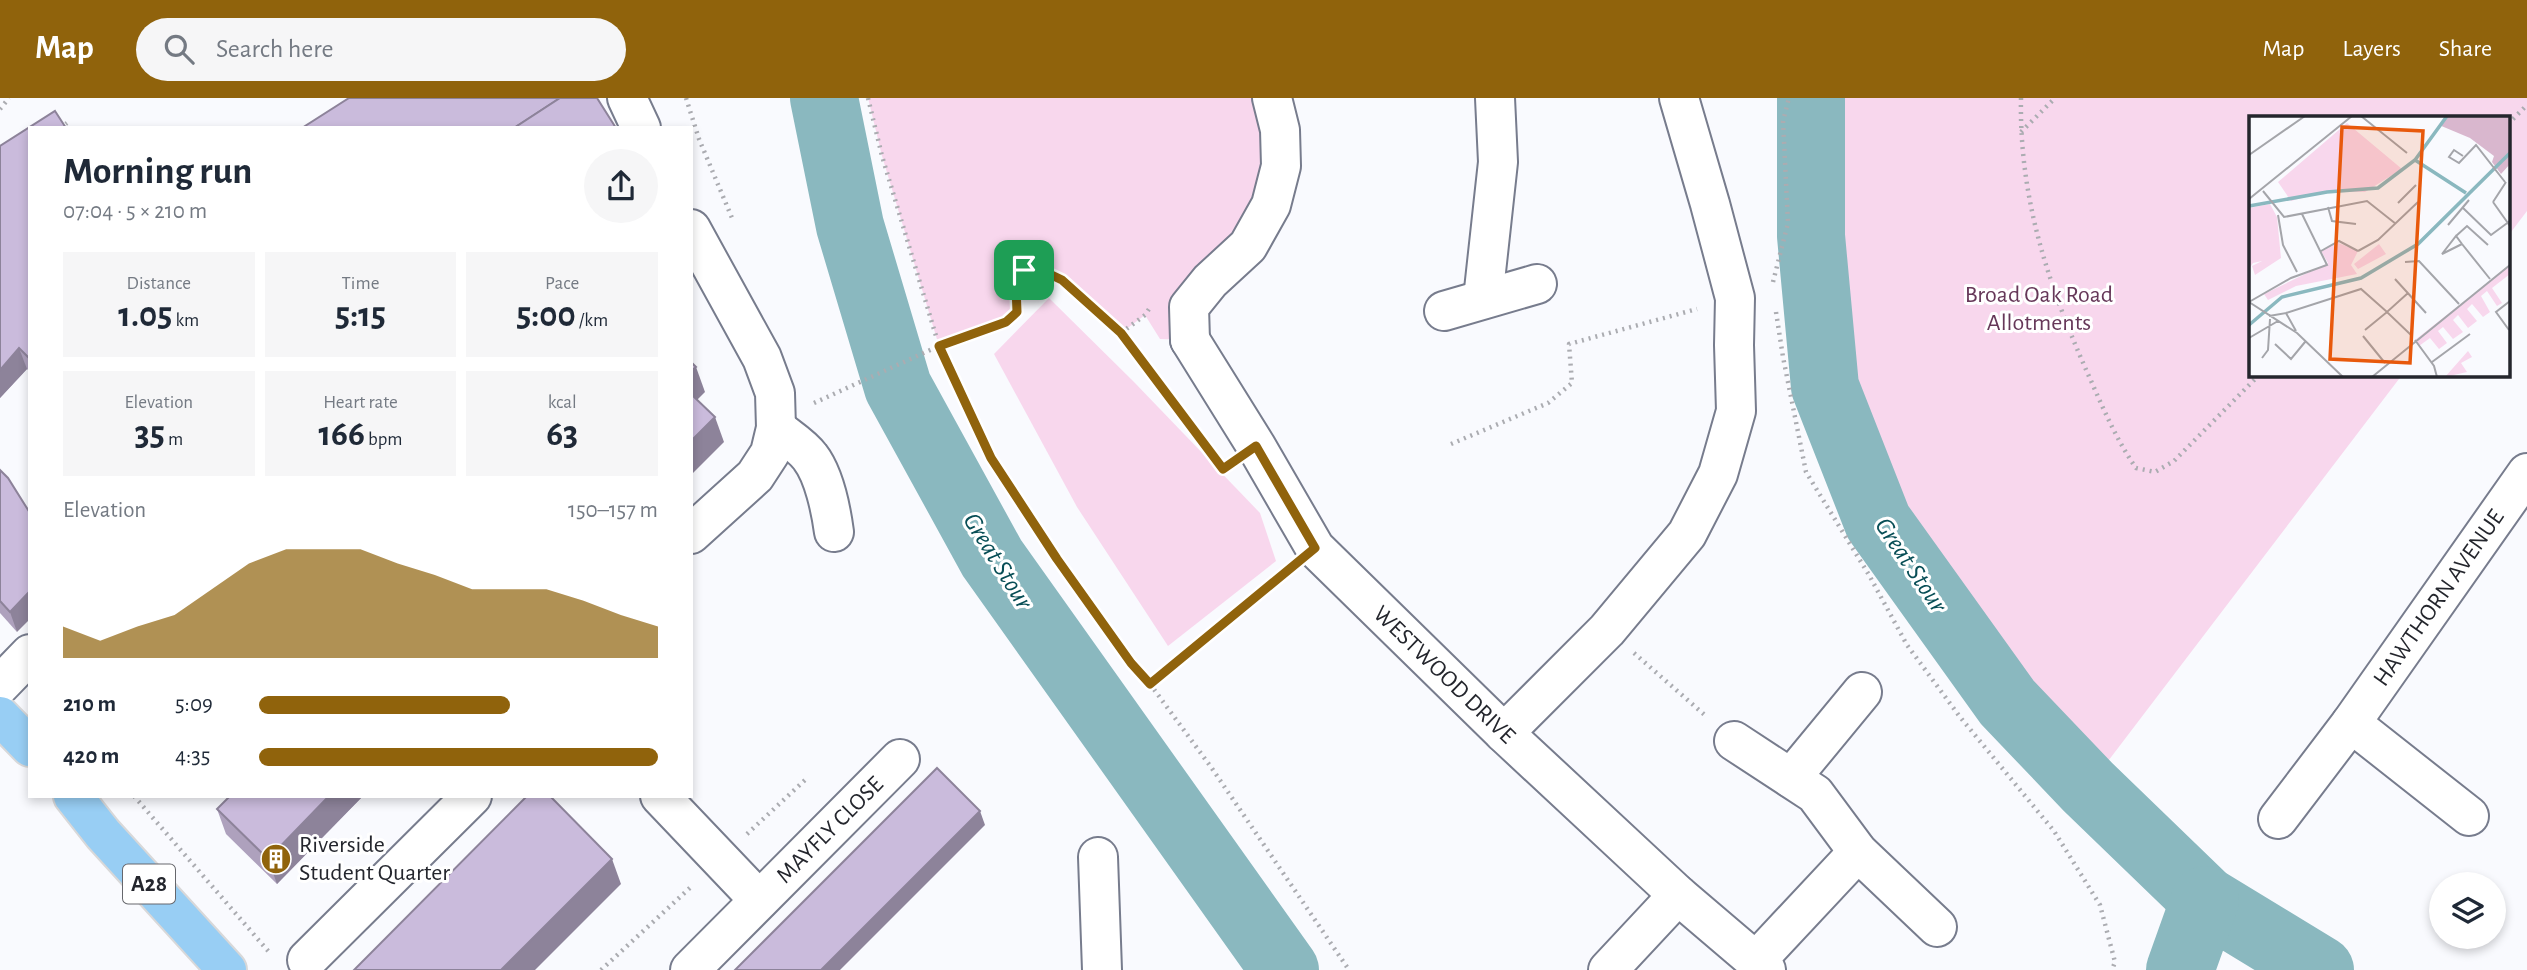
<!DOCTYPE html>
<html lang="en">
<head>
<meta charset="utf-8">
<style>
  :root { --surface:#fff; --page:#f6f6f7; --text:#1f2937; --muted:#747a83; --accent:#90630c }
  body { margin:0; font-family:"Alegreya Sans",sans-serif; background:var(--page); color:var(--text); height:100vh; display:flex; flex-direction:column; font-size:26px; white-space:nowrap }
  * { box-sizing:border-box; margin:0 }
  p { font-size:23px; color:var(--muted) }
  .icon { flex:none; width:38px; height:38px; fill:none; stroke:currentColor; stroke-width:2; stroke-linecap:round; stroke-linejoin:round }
  .map { position:relative; flex:1; overflow:hidden }
  .details { position:absolute; left:28px; top:28px; width:665px; height:672px; display:flex; flex-direction:column; background:var(--surface); border-radius:0px; box-shadow:0 4px 10px #0003 }
  .details>* { flex:none }
  .buttons { position:absolute; left:2429px; top:774px; display:grid; gap:14px }
  .buttons a { display:grid; place-items:center; width:77px; height:77px; border-radius:50%; background:var(--surface); box-shadow:0 4px 10px #0003; font-size:35px }
  .pin { position:absolute; display:grid; place-items:center; width:60px; height:60px; color:#fff; margin:-30px; border-radius:14px; box-shadow:0 4px 10px #0006 }
  .round { display:grid; place-items:center; flex:none; width:74px; height:74px; border-radius:37px; background:var(--page) }
  .overview { display:flex; align-items:center; justify-content:space-between; height:119px; padding:0 35px }
  h1 { font-size:38px; font-weight:700; line-height:52px }
  .figures { display:grid; grid-template-columns:repeat(3,1fr); gap:10px; height:119px; padding:7px 35px }
  .figures div { display:grid; align-content:center; border-radius:0px; background:var(--page); text-align:center }
  .figures b { font-size:35px; font-weight:700 }
  .figures small { font-size:19px; font-weight:400 }
  .figures p { font-size:19px }
  .chart { height:196px; padding:14px 35px }
  .chart p { display:flex; justify-content:space-between }
  .chart svg { width:100%; height:126px; margin-top:7px; fill:var(--accent); opacity:.7 }
  ul { padding:0 35px; list-style:none; font-size:23px }
  li { display:grid; grid-template-columns:112px 84px 1fr; align-items:center; height:52px }
  li i { height:18px; border-radius:9px; background:var(--accent) }
  header { display:flex; align-items:center; gap:42px; box-sizing:border-box; height:98px; padding:0 35px; background:var(--accent); color:#fff }
  header strong { font-size:33px }
  nav { display:flex; gap:38px; margin-inline-start:auto; font-size:24px }
  .search { width:490px; height:63px; background:var(--page); display:flex; align-items:center; gap:18px; box-sizing:border-box; padding:0 24px; border-radius:38px; color:var(--muted); font-size:26px }
  .map>svg:first-child { display:block }
  .green { fill:#f8d7ed }
  .lines { fill:none; stroke-linecap:round; stroke-linejoin:round }
  .river { stroke:#8ab8bf; stroke-width:68 }
  .minor-casing { stroke:#777c8d; stroke-width:42 }
  .highway-casing { stroke:#d8d8d9; stroke-width:42 }
  .path { stroke:#abacb1; stroke-width:4.5; stroke-dasharray:2 5; stroke-linecap:butt }
  .minor { stroke:#fff; stroke-width:38 }
  .highway { stroke:#98cef4; stroke-width:38 }
  .wall { fill:#aea1bd }
  .shaded-wall { fill:#8d839a }
  .building { fill:#cabbdc; stroke:#8d839a; stroke-width:2 }
  .route-casing { stroke:#fff; stroke-width:14 }
  .route { stroke:#90630c; stroke-width:9 }
  .labels { text-anchor:middle; dominant-baseline:central; stroke-width:6; stroke-linejoin:round; paint-order:stroke }
  .shield { fill:#fff; stroke:#66676c; stroke-width:2 }
  .shield-label { font-size:23px; font-weight:bold; fill:#24262d }
  .park-label { font-size:24px; fill:#663859; stroke:#fff }
  .street-label { font-size:24px; fill:#24262d; stroke:#fff }
  .poi-label { font-size:24px; fill:#24262d; stroke:#fff; text-anchor:start }
  .water-label { font-size:26px; font-style:italic; fill:#084e56; stroke:#fff }
  .inset-river { fill:none; stroke:#8ab8bf; stroke-width:3.5 }
  .inset-road { fill:none; stroke:#a4a5aa; stroke-width:2 }
  .view { fill:#e8590c; fill-opacity:0.15; stroke:#e8590c; stroke-width:3.5 }
  .inset-edge { fill:none; stroke:#24262d; stroke-width:3.5 }
</style>
</head>
<body>
<header>
<strong>Map</strong>
<div class="search"><svg class="icon" aria-label="search" viewBox="0 0 24 24"><circle cx="10" cy="10" r="6"/><path d="M15 15l6 6"/></svg>Search here</div>
<nav><a>Map</a><a>Layers</a><a>Share</a></nav>
</header>
<div class="map">
<svg width="2527" height="872" viewBox="0 0 2527 872">
  <rect width="100%" height="100%" fill="#f9fafe"/>
  <g class="green">
    <polygon points="868,0 1272,0 1281,68 1190,242 1160,241 1145,217 1121,235 1062,182 1042,172 1024,172 1016,189 1017,214 1006,224 939,248 882,58"/>
    <polygon points="1820,0 2527,0 2527,113 2508,138 2508,19 2250,19 2250,276 2402,277 2099,675 2011,588 1959,524 1891,419 1835,286 1819,136"/>
    <polygon points="1049,200 1134,284 1260,415 1276,463 1168,548 1077,409 994,256"/>
  </g>
  <g class="lines">
    <g class="river">
      <polyline points="824,0 850,128 898,289 992,460 1285,872"/>
      <polyline points="1811,0 1811,138 1825,289 1878,424 2007,604 2088,689 2205,802 2320,872"/>
      <polyline points="2180,872 2205,802"/>
    </g>
    <g class="minor-casing">
      <g id="minor">
        <polyline points="627,0 641,30"/>
        <polyline points="691,131 762,260 775,295 776,330 770,355 755,378 691,436"/>
        <polyline points="1483,201 1498,64 1495,0"/>
        <polyline points="1444,213 1537,186"/>
        <polyline points="1190,242 1256,348 1315,450 1504,635 1678,797 1766,872"/>
        <polyline points="1190,242 1189,209 1210,183 1248,148 1271,107 1281,68 1280,32 1272,0"/>
        <path d="M776 330C787 339 802 348 810 359 824 377 831 412 834 434"/>
        <polyline points="0,587 30,556"/>
        <polyline points="2351,625 2469,718"/>
        <polyline points="1504,635 1607,532 1687,436 1718,376 1736,313 1734,247 1735,200 1710,106 1679,0"/>
        <polyline points="1734,643 1815,696 1858,754 1937,829"/>
        <polyline points="1791,680 1862,594"/>
        <polyline points="660,698 759,802"/>
        <polyline points="2278,721 2351,625 2527,375"/>
        <polyline points="1098,759 1102,872"/>
        <polyline points="307,862 472,698"/>
        <polyline points="1756,863 1858,754"/>
        <polyline points="690,872 900,661"/>
        <polyline points="1608,872 1678,797"/>
      </g>
    </g>
    <g class="highway-casing">
      <g id="highway">
        <polyline points="0,618 30,649"/>
        <polyline points="73,698 103,736 227,872"/>
      </g>
    </g>
    <g class="path">
      <polyline points="686,0 699,41 732,120"/>
      <polyline points="868,0 882,58 939,248 991,360 1057,461 1131,565 1150,586 1211,669 1349,872"/>
      <path d="M2021 0C2019 103 2050 192 2092 285 2105 315 2118 344 2136 370L2155 374 2174 363 2260 276"/>
      <polyline points="0,11 9,0"/>
      <polyline points="2508,26 2527,7"/>
      <polyline points="60,30 67,25"/>
      <polyline points="2021,34 2055,0"/>
      <polyline points="1773,184 1788,125 1783,23 1789,0"/>
      <polyline points="1776,214 1783,259 1806,374 1869,477 1907,547 1960,619 2054,733 2100,807 2115,864 2112,872"/>
      <polyline points="1121,235 1145,217 1149,211"/>
      <polyline points="814,305 939,248 1006,224 1017,214 1016,189 1024,172 1041,172 1062,182 1121,235 1213,358"/>
      <polyline points="1451,346 1548,305 1572,285 1569,246 1697,211"/>
      <polyline points="1634,555 1707,619"/>
      <polyline points="1150,586 1288,473"/>
      <polyline points="134,698 269,854"/>
      <polyline points="747,736 805,682"/>
      <polyline points="601,872 693,787"/>
    </g>
    <use href="#minor" class="minor"/>
    <use href="#highway" class="highway"/>
  </g>
  <g class="wall">
    <polygon points="30,30 30,274 27,271 0,300 0,48"/>
    <polygon points="0,372 17,534 0,515"/>
    <polygon points="228,698 363,698 277,786 226,736 217,711 229,699"/>
  </g>
  <g class="shaded-wall">
    <polygon points="19,250 27,271 0,300 0,272"/>
    <polygon points="696,269 705,294 691,308 691,273"/>
    <polygon points="715,319 724,344 691,377 691,343"/>
    <polygon points="30,493 30,521 17,534 10,514"/>
    <polygon points="329,698 363,698 277,786 268,761"/>
    <polygon points="980,713 985,727 840,872 821,872"/>
    <polygon points="612,761 621,786 535,872 501,872"/>
  </g>
  <g class="building">
    <polygon points="349,0 560,0 514,30 302,30"/>
    <polygon points="560,0 597,0 616,30 514,30"/>
    <polygon points="55,13 66,30 30,30 30,261 19,250 0,272 0,48"/>
    <polygon points="691,264 696,269 691,273"/>
    <polygon points="691,296 715,319 691,343"/>
    <polygon points="0,372 8,380 30,415 30,493 10,514 0,503"/>
    <polygon points="937,670 980,713 821,872 735,872"/>
    <polygon points="230,698 329,698 268,761 217,711"/>
    <polygon points="527,698 550,698 612,761 501,872 354,872"/>
  </g>
  <g class="lines">
    <g class="route-casing">
      <polygon id="route" points="1024,172 1041,172 1062,182 1121,235 1223,371 1256,348 1315,450 1150,586 1131,565 1057,461 991,360 939,248 1006,224 1017,214 1016,189"/>
    </g>
    <use href="#route" class="route"/>
  </g>
  <defs>
    <g id="building-disc" transform="scale(1.575)"><circle r="9.5" fill="#90630c" stroke="#fff"/><path d="M-4-6H4V6H1V3H-1V6H-4ZM-2.5-4.3h1.7v1.8h-1.7ZM.8-4.3h1.7v1.8H.8ZM-2.5-1h1.7V.8h-1.7ZM.8-1h1.7V.8H.8Z" fill="#fff"/></g>
  </defs>
  <g fill-rule="evenodd">
    <use href="#building-disc" x="276" y="761"/>
  </g>
  <g class="labels">
    <rect class="shield" x="123" y="766.5" width="52" height="39" rx="5"/>
    <g class="shield-label">
      <text x="149" y="786">A28</text>
    </g>
    <g class="park-label">
      <text x="2039" y="197">Broad Oak Road<tspan x="2039" dy="28">Allotments</tspan></text>
    </g>
    <g class="street-label">
      <text transform="translate(2439 500) rotate(-55)">HAWTHORN AVENUE</text>
      <text transform="translate(1444 577) rotate(44)">WESTWOOD DRIVE</text>
      <text transform="translate(830 732) rotate(-45)">MAYFLY CLOSE</text>
    </g>
    <g class="poi-label">
      <text x="299" y="747">Riverside<tspan x="299" dy="28">Student Quarter</tspan></text>
    </g>
    <g class="water-label">
      <text transform="translate(998 463) rotate(58)">Great Stour</text>
      <text transform="translate(1911 467) rotate(56)">Great Stour</text>
    </g>
  </g>
  <g transform="translate(2249 18)">
    <rect width="261" height="261" fill="#f9fafe"/>
    <path d="M98 7 153 53 116 76 78 75 42 85 29 66ZM21 88 28 101 32 142 6 159 3 150 13 145 4 147 0 153V92ZM87 126 109 135 102 149 108 158 47 170 19 184 15 178 79 147 72 135ZM130 128 137 138 109 153 105 148ZM261 149V158L243 172 253 187 248 190 238 175 232 180 241 196 234 201 223 188 218 193 228 205 219 212 209 199 204 204 214 216 204 223 194 211 189 215 198 227 190 233 181 222 170 230 166 224ZM219 235 223 241 212 247 218 256 196 261Z" fill="#f8d7ed"/>
    <path d="M197 0H261V48L252 58 243 46 245 40 221 22 190 9Z" fill="#d9b7ce"/>
    <path class="inset-river" d="M166 44 217 77M0 90 78 76 129 72 166 44 198 0M0 209 33 181 112 162 169 128 261 37"/>
    <path class="inset-road" d="M112 0 158 37M0 39 56 0M214 40 205 34 200 41 210 47 227 29 256 66M14 75 35 101 118 85 147 108M0 83 103 0M244 86 261 110M244 86 257 66M149 87 167 69M79 91 83 105 107 108M213 91 242 119 261 105M29 99 34 129 48 156M199 109 220 84M207 120 218 110 239 129M213 128 193 138 207 120 213 128 241 163M72 135 90 125 109 135M109 135 129 124 169 86M156 146 170 145 210 188M146 163 177 197M0 186 42 162 78 149 53 98M0 186 48 217 94 261M37 197 112 173 138 196 159 177M20 200 37 197 47 215M116 214 138 196 162 219M260 214 247 196 261 185M114 220 136 247M0 222 29 205M166 224 185 250 188 261M26 228 42 243 56 226M13 242 19 234 21 203M183 246 221 218M123 261 261 149"/>
    <path class="view" d="M93 11 174 15 161 247 81 243Z"/>
    <rect width="261" height="261" class="inset-edge"/>
  </g>
</svg>
<div class="buttons">
<a><svg class="icon" aria-label="layers" viewBox="0 0 24 24"><path d="M12 4l9 5-9 5-9-5zM3 14l9 5 9-5"/></svg></a>
</div>
<div class="pin" style="left:1024px;top:172px;background:#1e9e55"><svg class="icon" aria-label="arrive" viewBox="0 0 24 24"><path d="M6 21V4h12l-3 4 3 4H6"/></svg></div>
<section class="details">
<div class="overview"><div><h1>Morning run</h1><p>07:04 · 5 × 210 m</p></div><a class="round"><svg class="icon" aria-label="share" viewBox="0 0 24 24"><path d="M12 15V3M7 8l5-5 5 5M5 13v7h14v-7"/></svg></a></div>
<div class="figures">
<div><p>Distance</p><b>1.05<small> km</small></b></div>
<div><p>Time</p><b>5:15</b></div>
<div><p>Pace</p><b>5:00<small> /km</small></b></div>
</div>
<div class="figures">
<div><p>Elevation</p><b>35<small> m</small></b></div>
<div><p>Heart rate</p><b>166<small> bpm</small></b></div>
<div><p>kcal</p><b>63</b></div>
</div>
<div class="chart"><p><span>Elevation</span>150–157 m</p>
<svg viewBox="0 0 160 44" preserveAspectRatio="none"><path d="M0 44V33L10 38L20 33L30 29L40 20L50 11L60 6L70 6L80 6L90 11L100 15L110 20L120 20L130 20L140 24L150 29L160 33V44z"/></svg>
</div>
<ul>
<li><b>210 m</b>5:09<i style="width:63%"></i></li>
<li><b>420 m</b>4:35<i style="width:100%"></i></li>
</ul>
</section>
</div>
</body>
</html>
